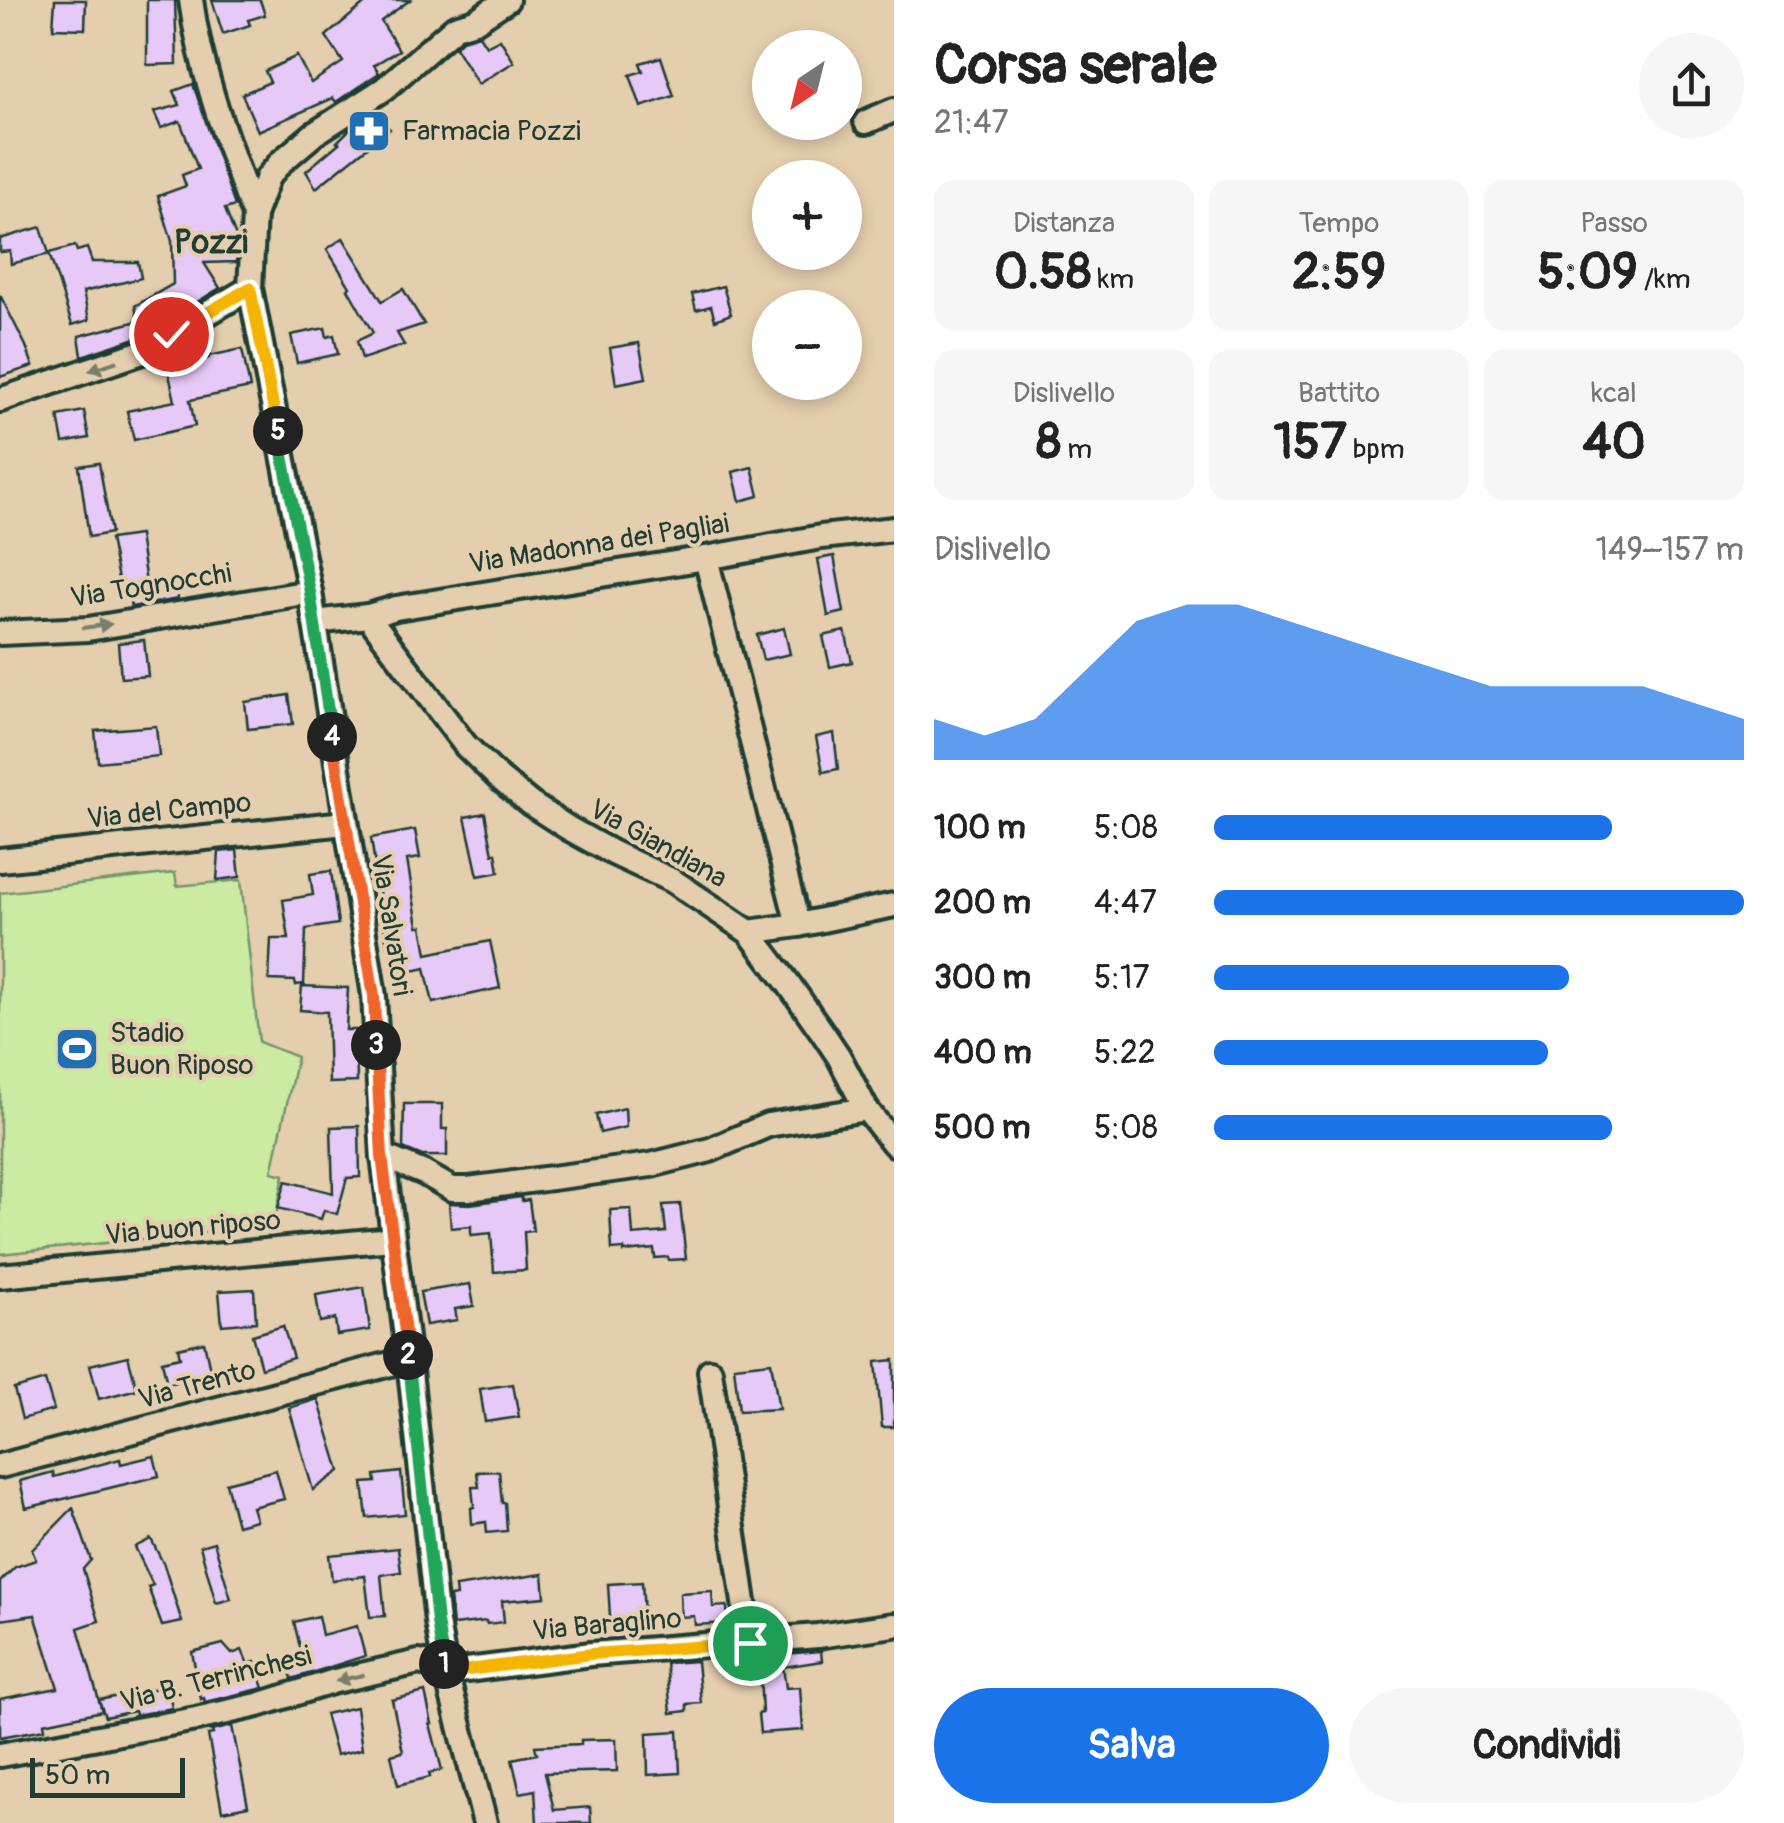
<!DOCTYPE html>
<html lang="it">
<head>
<meta charset="utf-8">
<style>
  :root { --surface:#fff; --page:#f6f6f6; --text:#222; --muted:#767676; --accent:#1a73e8 }
  body { margin:0; font-family:Pangolin,sans-serif; background:var(--page); color:var(--text); height:100vh; display:flex; flex-direction:column; font-size:38px; white-space:nowrap }
  * { box-sizing:border-box; margin:0 }
  p { font-size:32px; color:var(--muted) }
  .icon { flex:none; width:55px; height:55px; fill:none; stroke:currentColor; stroke-width:2; stroke-linecap:round; stroke-linejoin:round }
  .map { position:relative; flex:1; overflow:hidden }
  .drawer { display:flex; flex-direction:column; background:var(--surface); width:890px }
  .drawer>* { flex:none }
  .needle { width:65px; rotate:215deg }
  .controls { position:absolute; left:752px; top:30px; display:grid; gap:20px }
  .controls a { display:grid; place-items:center; width:110px; height:110px; border-radius:50%; background:var(--surface); box-shadow:0 5px 15px #0003; font-size:50px }
  .scale { position:absolute; left:30px; bottom:25px; width:155px; box-sizing:border-box; padding-left:10px; border:5px solid #1f3d34; border-top:0; font-size:28px; line-height:35px; white-space:nowrap; color:#1f3d34; -webkit-text-stroke:8px #e4cead; paint-order:stroke }
  .pin { position:absolute; display:grid; place-items:center; width:85px; height:85px; color:#fff; margin:-42px; border:5px solid #fff; border-radius:50%; box-shadow:0 2px 10px #0007 }
  .km { position:absolute; width:50px; height:50px; margin:-25px; border-radius:50%; background:#222; color:#fff; font-size:28px; line-height:50px; text-align:center }
  .round { display:grid; place-items:center; flex:none; width:105px; height:105px; border-radius:52px; background:var(--page) }
  .summary { display:flex; align-items:center; justify-content:space-between; height:170px; padding:0 40px }
  h1 { font-size:55px; font-weight:800; line-height:75px }
  .metrics { display:grid; grid-template-columns:repeat(3,1fr); gap:15px; height:170px; padding:10px 40px }
  .metrics div { display:grid; align-content:center; border-radius:20px; background:var(--page); text-align:center }
  .metrics b { font-size:50px; font-weight:800 }
  .metrics small { font-size:28px; font-weight:400 }
  .metrics p { font-size:28px }
  .chart { height:280px; padding:20px 40px }
  .chart p { display:flex; justify-content:space-between }
  .chart svg { width:100%; height:180px; margin-top:10px; fill:var(--accent); opacity:.7 }
  .primary-button { display:flex; gap:20px; margin-top:auto; padding:20px 40px }
  .primary-button a { flex:1; height:115px; border-radius:60px; background:var(--accent); color:#fff; font-size:40px; font-weight:800; line-height:115px; text-align:center }
  .primary-button a+a { background:var(--page); color:var(--text) }
  ul { padding:0 40px; list-style:none; font-size:32px }
  li { display:grid; grid-template-columns:160px 120px 1fr; align-items:center; height:75px }
  li i { height:25px; border-radius:12px; background:var(--accent) }
  main { display:flex; flex:1; min-height:0 }
  .map>svg:first-child { display:block }
  .green { fill:#cbeba3; stroke:#75946c; stroke-width:2.5 }
  .building { fill:#e6c9f7; stroke:#1f3d34; stroke-width:2.5 }
  .lines { fill:none; stroke-linecap:round; stroke-linejoin:round }
  .minor-casing { stroke:#1f3d34; stroke-width:30 }
  .minor { stroke:#e4cead; stroke-width:22 }
  .oneway { fill:#787e6a }
  .split-1-casing { stroke:#fff; stroke-width:20 }
  .split-2-casing { stroke:#fff; stroke-width:20 }
  .split-3-casing { stroke:#fff; stroke-width:20 }
  .split-4-casing { stroke:#fff; stroke-width:20 }
  .split-5-casing { stroke:#fff; stroke-width:20 }
  .split-6-casing { stroke:#fff; stroke-width:20 }
  .split-1 { stroke:#f5b400; stroke-width:12 }
  .split-2 { stroke:#22a559; stroke-width:12 }
  .split-3 { stroke:#f0652b; stroke-width:12 }
  .split-4 { stroke:#f0652b; stroke-width:12 }
  .split-5 { stroke:#22a559; stroke-width:12 }
  .split-6 { stroke:#f5b400; stroke-width:12 }
  .labels { text-anchor:middle; dominant-baseline:central; stroke-width:8; stroke-linejoin:round; paint-order:stroke }
  .poi-label { font-size:28px; fill:#1f3d34; stroke:#e4cead; text-anchor:start }
  .street-label { font-size:28px; fill:#1f3d34; stroke:#e4cead }
  .quarter-label { font-size:32px; font-weight:bold; fill:#1f3d34; stroke:#e4cead }
</style>
</head>
<body>
<main>
<div class="map">
<svg width="894" height="1823" viewBox="0 0 894 1823">
  <rect width="100%" height="100%" fill="#e4cead"/>
  <filter id="ink" filterUnits="userSpaceOnUse"><feTurbulence type="fractalNoise" baseFrequency=".01" numOctaves="2"/><feDisplacementMap in="SourceGraphic" scale="20" xChannelSelector="R" yChannelSelector="G"/><feConvolveMatrix kernelMatrix="1 2 1 2 8 2 1 2 1" color-interpolation-filters="sRGB"/></filter>
  <g filter="url(#ink)">
    <polygon class="green" points="175,873 177,886 241,880 259,1042 297,1057 272,1172 284,1175 274,1225 0,1254 0,893"/>
    <g class="building">
      <polygon points="55,0 86,0 85,29 53,28"/>
      <polygon points="147,0 175,0 177,64 147,65"/>
      <polygon points="212,0 260,0 265,15 248,20 250,25 223,34"/>
      <polygon points="369,0 410,0 381,21 399,50 374,65 379,73 336,102 333,98 258,131 242,94 270,82 265,71 297,56 311,83 343,62 326,36"/>
      <polygon points="479,35 486,46 500,39 514,62 478,84 455,47 462,40"/>
      <polygon points="661,57 674,96 641,107 630,75 643,71 640,63"/>
      <polygon points="193,84 235,206 225,209 238,242 236,262 204,263 220,288 139,337 82,356 79,336 138,321 135,306 173,284 172,241 158,196 186,186 182,175 198,169 180,121 161,128 154,112 180,105 174,91"/>
      <polygon points="375,112 390,129 316,188 306,171 339,143 337,142 352,127"/>
      <polygon points="41,227 49,254 11,264 10,251 0,252 0,239"/>
      <polygon points="343,238 382,301 403,289 424,324 397,333 404,345 362,359 357,341 373,333 348,289 350,287 327,249"/>
      <polygon points="75,246 77,251 87,248 92,262 138,262 141,278 83,292 89,320 72,325 49,253"/>
      <polygon points="723,286 731,314 715,320 711,306 696,310 692,294"/>
      <polygon points="0,295 26,346 33,366 0,377"/>
      <polygon points="325,328 327,337 334,335 338,354 297,363 291,335"/>
      <polygon points="639,343 646,378 616,384 610,348"/>
      <polygon points="242,349 250,388 190,400 195,426 134,440 127,411 175,401 168,370 209,358 209,356"/>
      <polygon points="84,411 89,438 63,443 58,416"/>
      <polygon points="99,463 111,533 89,537 79,466"/>
      <polygon points="752,467 759,496 740,501 733,472"/>
      <polygon points="139,535 147,590 176,585 178,599 131,607 129,597 122,599 110,539"/>
      <polygon points="834,556 844,612 828,616 818,559"/>
      <polygon points="784,628 790,654 763,660 757,635"/>
      <polygon points="845,631 852,662 830,667 823,636"/>
      <polygon points="144,640 148,676 121,678 118,643"/>
      <polygon points="289,695 293,724 248,729 245,702"/>
      <polygon points="156,726 159,756 98,762 95,731"/>
      <polygon points="834,733 838,769 823,772 816,737"/>
      <polygon points="485,813 493,854 496,853 499,872 478,876 465,817"/>
      <polygon points="415,830 420,858 407,860 418,926 422,926 427,954 490,941 500,988 433,1003 425,968 408,972 402,943 387,945 371,838"/>
      <polygon points="237,850 240,877 217,880 219,852"/>
      <polygon points="331,871 338,924 306,929 304,984 296,985 295,981 269,980 271,939 289,939 283,900 313,895 310,874"/>
      <polygon points="302,986 348,988 346,1030 356,1030 357,1082 329,1083 327,1012 300,1010"/>
      <polygon points="404,1104 442,1104 442,1129 447,1129 447,1156 422,1156 403,1148"/>
      <polygon points="625,1108 626,1127 600,1133 596,1115"/>
      <polygon points="359,1126 360,1177 347,1178 337,1214 324,1210 321,1219 278,1208 286,1181 333,1193 331,1127"/>
      <polygon points="521,1197 522,1201 529,1200 533,1231 524,1232 526,1270 494,1272 491,1233 471,1235 471,1226 451,1228 449,1203 470,1204"/>
      <polygon points="680,1204 686,1259 669,1260 668,1257 655,1258 654,1249 624,1252 624,1249 612,1250 610,1210 631,1209 633,1235 666,1232 663,1205"/>
      <polygon points="470,1284 474,1306 455,1309 457,1320 426,1325 420,1292"/>
      <polygon points="364,1287 370,1330 337,1335 335,1319 320,1322 316,1295"/>
      <polygon points="254,1289 256,1322 222,1325 219,1291"/>
      <polygon points="283,1326 293,1358 261,1368 252,1335"/>
      <polygon points="204,1342 211,1374 167,1384 162,1361 180,1357 178,1348"/>
      <polygon points="128,1356 137,1389 99,1399 90,1365"/>
      <polygon points="894,1360 894,1427 882,1427 876,1362"/>
      <polygon points="771,1362 779,1409 739,1411 734,1366"/>
      <polygon points="45,1380 54,1410 22,1419 14,1389"/>
      <polygon points="513,1384 519,1417 485,1422 480,1389"/>
      <polygon points="318,1399 340,1471 313,1490 289,1408"/>
      <polygon points="154,1456 159,1476 26,1508 20,1481 53,1472 54,1477 120,1459 121,1464"/>
      <polygon points="276,1470 284,1499 252,1507 256,1520 237,1525 226,1483"/>
      <polygon points="499,1471 502,1503 505,1503 507,1531 487,1533 486,1522 472,1524 471,1508 474,1507 472,1487 479,1487 477,1472"/>
      <polygon points="401,1472 405,1514 367,1518 363,1483 376,1482 375,1475"/>
      <polygon points="73,1508 91,1560 83,1569 99,1621 78,1628 102,1711 44,1723 45,1729 0,1737 0,1699 58,1688 35,1615 0,1620 0,1582 15,1567 36,1560 32,1550"/>
      <polygon points="151,1539 164,1565 182,1622 162,1626 148,1587 153,1585 135,1547"/>
      <polygon points="214,1542 231,1599 216,1603 200,1546"/>
      <polygon points="398,1548 401,1572 381,1575 385,1616 370,1617 365,1576 332,1580 329,1555"/>
      <polygon points="543,1574 545,1597 502,1601 504,1622 487,1624 486,1621 453,1625 450,1597 456,1596 455,1587"/>
      <polygon points="642,1582 645,1631 611,1633 608,1584"/>
      <polygon points="712,1591 713,1607 727,1606 728,1623 695,1625 694,1616 681,1617 680,1593"/>
      <polygon points="318,1616 322,1635 357,1626 365,1656 292,1679 288,1664 303,1660 294,1622"/>
      <polygon points="223,1644 232,1654 242,1650 248,1664 255,1662 264,1688 205,1702 204,1698 201,1699 192,1652"/>
      <polygon points="821,1651 822,1661 783,1667 786,1688 800,1687 803,1730 760,1733 758,1714 762,1713 759,1656"/>
      <polygon points="697,1661 701,1703 687,1704 687,1711 671,1713 666,1663"/>
      <polygon points="168,1686 172,1708 136,1715 135,1711 105,1717 99,1700"/>
      <polygon points="425,1692 432,1724 430,1724 442,1770 429,1773 430,1777 398,1785 391,1755 403,1752 392,1700"/>
      <polygon points="356,1707 362,1749 336,1755 325,1714"/>
      <polygon points="232,1726 248,1806 222,1811 208,1735 213,1734 212,1731"/>
      <polygon points="678,1731 680,1773 648,1775 647,1733"/>
      <polygon points="616,1739 617,1771 545,1773 554,1810 590,1807 591,1823 537,1823 535,1790 520,1793 512,1759 537,1754 535,1746 581,1744 581,1740"/>
    </g>
    <g class="lines">
      <g class="minor-casing">
        <g id="minor">
          <path d="M191 0C201 75 228 144 254 215"/>
          <polyline points="866,122 894,110"/>
          <polyline points="0,400 145,351 250,288"/>
          <polyline points="706,558 798,925"/>
          <polyline points="368,616 466,746 499,778 531,804 568,828 613,853 673,881 749,932 788,983 823,1033 839,1057 866,1109 894,1144"/>
          <polyline points="315,622 368,616 396,608 706,558 821,537 894,529"/>
          <polyline points="0,633 88,629 310,592"/>
          <polyline points="0,860 345,823"/>
          <polyline points="749,932 798,925 894,905"/>
          <polyline points="383,1156 424,1173 452,1189 468,1189 651,1165 710,1150 768,1125 866,1109"/>
          <polyline points="0,1276 392,1239"/>
          <polyline points="710,1371 750,1643"/>
          <polyline points="0,1466 398,1362 409,1361"/>
          <polyline points="0,1755 196,1719 258,1705 335,1681 419,1662 459,1671 591,1654 818,1636 894,1625"/>
          <polyline points="485,1823 445,1668 437,1622 409,1361 383,1156 374,996 310,592 250,288 254,215 268,177 281,162 314,134 384,89 455,27 475,21 507,0"/>
        </g>
      </g>
      <use href="#minor" class="minor"/>
    </g>
    <defs><path id="oneway-solid" d="M-6-.8H1V-3.2L6.5 0L1 3.2V.8H-6Z" transform="scale(2.5)"/></defs>
    <g class="oneway">
      <use href="#oneway-solid" transform="translate(103 366) rotate(161)"/>
      <use href="#oneway-solid" transform="translate(97 626) rotate(-8)"/>
      <use href="#oneway-solid" transform="translate(350 1678) rotate(167)"/>
    </g>
  </g>
  <g class="lines" filter="url(#ink)">
    <g class="split-1-casing">
      <polyline id="split-1" points="444,1664 445,1668 460,1671 591,1654 750,1643"/>
    </g>
    <g class="split-2-casing">
      <polyline id="split-2" points="408,1355 437,1622 444,1664"/>
    </g>
    <g class="split-3-casing">
      <polyline id="split-3" points="376,1045 382,1156 408,1355"/>
    </g>
    <g class="split-4-casing">
      <polyline id="split-4" points="332,737 374,996 376,1045"/>
    </g>
    <g class="split-5-casing">
      <polyline id="split-5" points="278,431 310,592 332,737"/>
    </g>
    <g class="split-6-casing">
      <polyline id="split-6" points="171,334 250,288 278,431"/>
    </g>
    <use href="#split-1" class="split-1"/>
    <use href="#split-2" class="split-2"/>
    <use href="#split-3" class="split-3"/>
    <use href="#split-4" class="split-4"/>
    <use href="#split-5" class="split-5"/>
    <use href="#split-6" class="split-6"/>
  </g>
  <defs>
    <g id="pharmacy-square" transform="scale(2.25)"><rect x="-9" y="-9" width="18" height="18" rx="4" fill="#1f6fb2" stroke="#e4cead"/><path d="M-2-6h4v4h4v4h-4v4h-4v-4h-4v-4h4Z" fill="#fff"/></g>
    <g id="stadium-square" transform="scale(2.25)"><rect x="-9" y="-9" width="18" height="18" rx="4" fill="#1f6fb2" stroke="#e4cead"/><path d="M0-5a6.5 5 0 1 0 0 10a6.5 5 0 1 0 0-10ZM-3.5-1.8h7v3.6h-7Z" fill="#fff"/></g>
  </defs>
  <g fill-rule="evenodd">
    <use href="#pharmacy-square" x="369" y="131"/>
    <use href="#stadium-square" x="77" y="1049"/>
  </g>
  <g class="labels">
    <g class="poi-label">
      <text x="402" y="131">Farmacia Pozzi</text>
      <text x="110" y="1033">Stadio<tspan x="110" dy="32">Buon Riposo</tspan></text>
    </g>
    <g class="street-label">
      <text transform="translate(599 544) rotate(-9)">Via Madonna dei Pagliai</text>
      <text transform="translate(151 586) rotate(-9)">Via Tognocchi</text>
      <text transform="translate(169 811) rotate(-6)">Via del Campo</text>
      <text transform="translate(658 844) rotate(29)">Via Giandiana</text>
      <text transform="translate(391 925) rotate(81)">Via Salvatori</text>
      <text transform="translate(193 1228) rotate(-5)">Via buon riposo</text>
      <text transform="translate(197 1385) rotate(-15)">Via Trento</text>
      <text transform="translate(607 1625) rotate(-5)">Via Baraglino</text>
      <text transform="translate(216 1679) rotate(-14)">Via B. Terrinchesi</text>
    </g>
    <g class="quarter-label">
      <text x="211" y="243">Pozzi</text>
    </g>
  </g>
</svg>
<div class="controls">
<a><svg class="needle" viewBox="-14 -14 28 28"><path d="M0-13l5 13h-10z" fill="#e53935"/><path d="M0 13l5-13h-10z" fill="#767676"/></svg></a>
<a>+</a>
<a>−</a>
</div>
<div class="scale">50 m</div>
<div class="pin" style="left:750px;top:1643px;background:#1e9e55"><svg class="icon" aria-label="arrive" viewBox="0 0 24 24"><path d="M6 21V4h12l-3 4 3 4H6"/></svg></div>
<div class="pin" style="left:171px;top:334px;background:#d93025"><svg class="icon" aria-label="check" viewBox="0 0 24 24"><path d="M5 12l5 5 9-10"/></svg></div>
<b class="km" style="left:444px;top:1664px">1</b>
<b class="km" style="left:408px;top:1355px">2</b>
<b class="km" style="left:376px;top:1045px">3</b>
<b class="km" style="left:332px;top:737px">4</b>
<b class="km" style="left:278px;top:431px">5</b>
</div>
<section class="drawer">
<div class="summary"><div><h1>Corsa serale</h1><p>21:47</p></div><a class="round"><svg class="icon" aria-label="share" viewBox="0 0 24 24"><path d="M12 15V3M7 8l5-5 5 5M5 13v7h14v-7"/></svg></a></div>
<div class="metrics">
<div><p>Distanza</p><b>0.58<small> km</small></b></div>
<div><p>Tempo</p><b>2:59</b></div>
<div><p>Passo</p><b>5:09<small> /km</small></b></div>
</div>
<div class="metrics">
<div><p>Dislivello</p><b>8<small> m</small></b></div>
<div><p>Battito</p><b>157<small> bpm</small></b></div>
<div><p>kcal</p><b>40</b></div>
</div>
<div class="chart"><p><span>Dislivello</span>149–157 m</p>
<svg viewBox="0 0 160 44" preserveAspectRatio="none"><path d="M0 44V34L10 38L20 34L30 22L40 10L50 6L60 6L70 10L80 14L90 18L100 22L110 26L120 26L130 26L140 26L150 30L160 34V44z"/></svg>
</div>
<ul>
<li><b>100 m</b>5:08<i style="width:75%"></i></li>
<li><b>200 m</b>4:47<i style="width:100%"></i></li>
<li><b>300 m</b>5:17<i style="width:67%"></i></li>
<li><b>400 m</b>5:22<i style="width:63%"></i></li>
<li><b>500 m</b>5:08<i style="width:75%"></i></li>
</ul>
<div class="primary-button"><a>Salva</a><a>Condividi</a></div>
</section>
</main>
</body>
</html>
